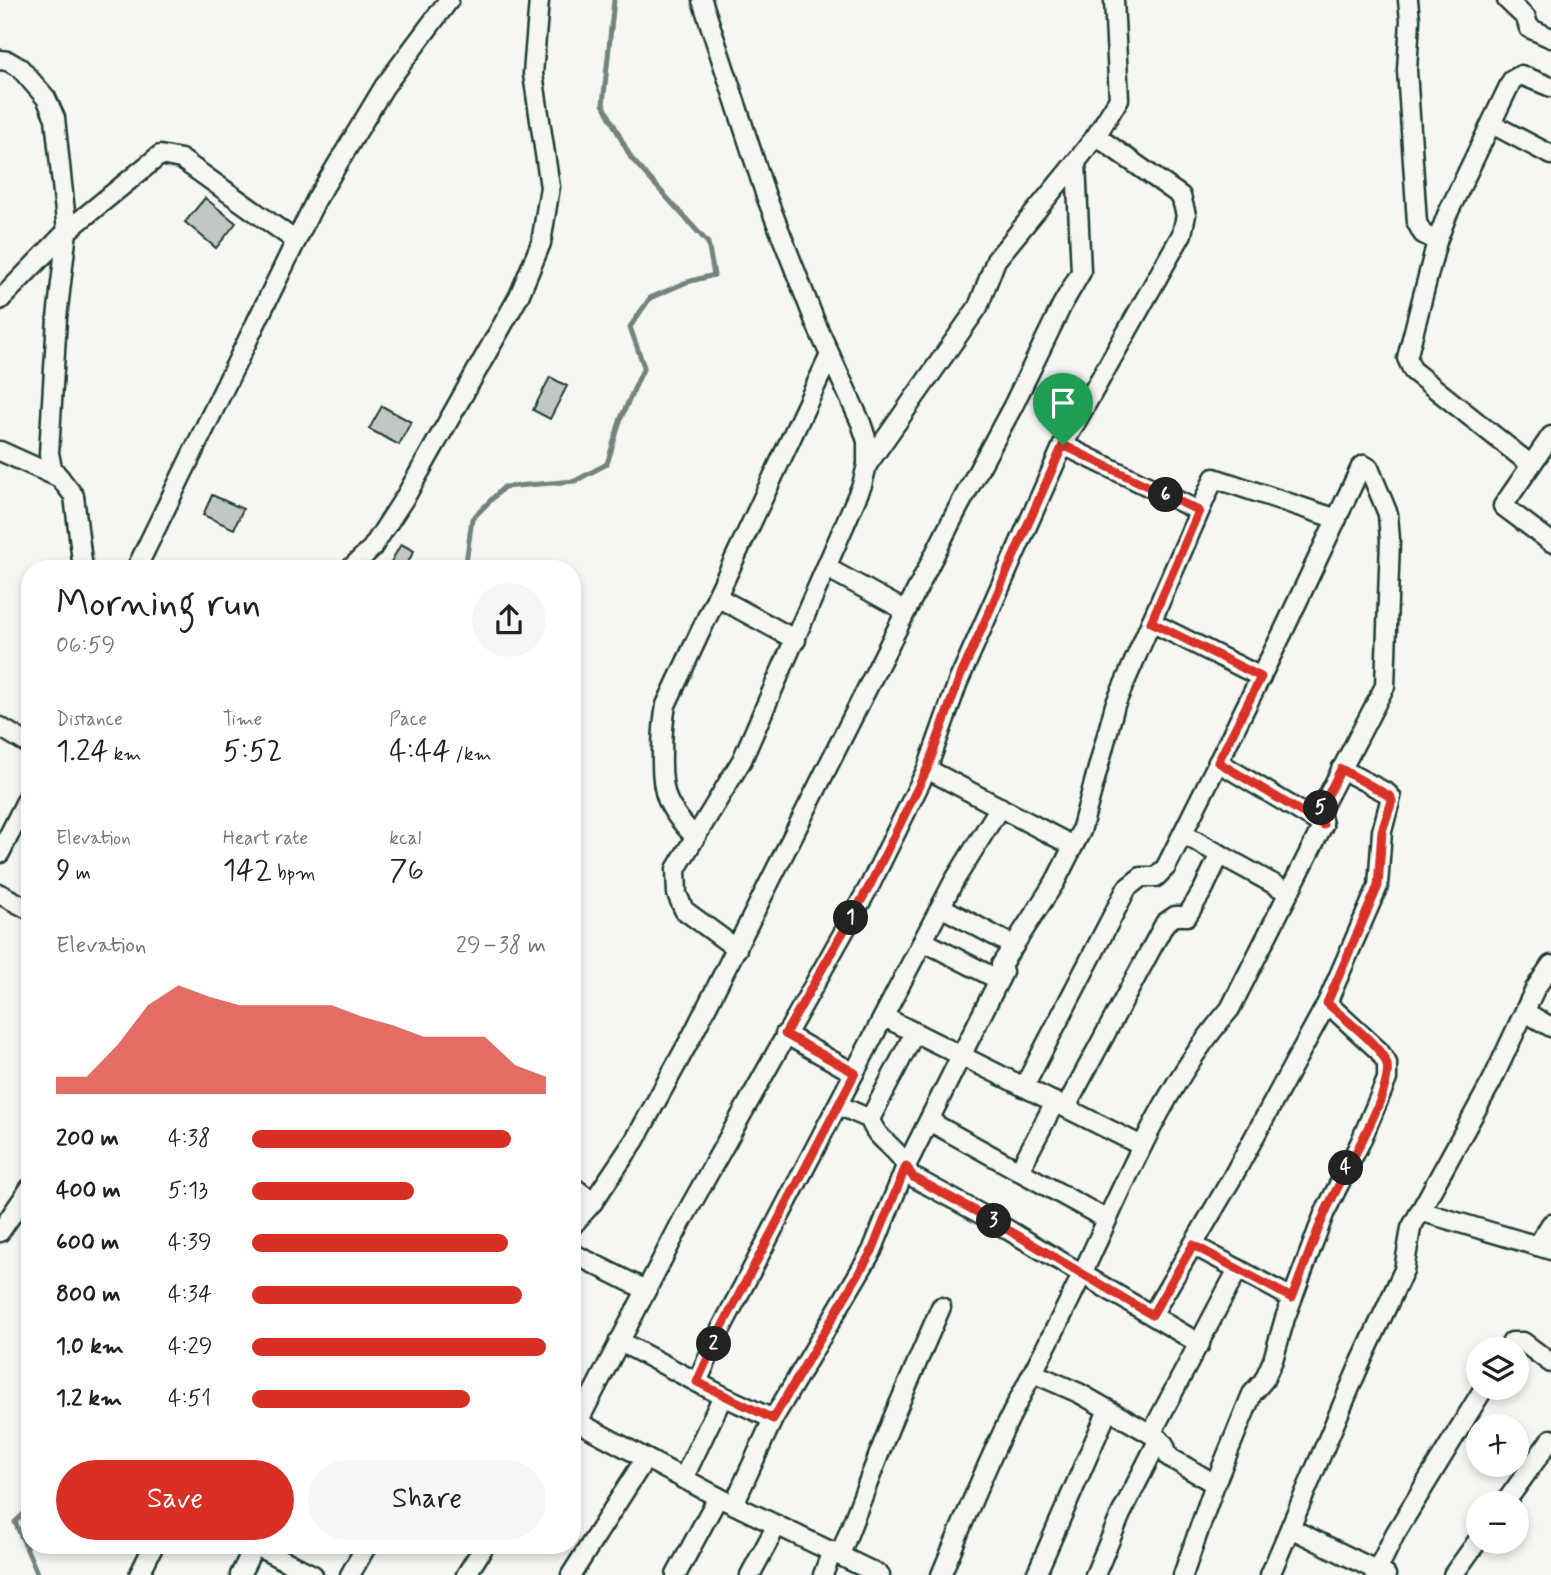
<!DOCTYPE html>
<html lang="en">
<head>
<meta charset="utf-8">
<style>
  :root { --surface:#fff; --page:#f6f6f6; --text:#202124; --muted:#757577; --accent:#d93025 }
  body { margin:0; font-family:Mynerve,sans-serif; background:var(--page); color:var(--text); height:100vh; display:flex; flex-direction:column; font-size:26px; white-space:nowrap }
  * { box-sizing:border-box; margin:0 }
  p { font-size:23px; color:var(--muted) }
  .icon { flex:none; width:38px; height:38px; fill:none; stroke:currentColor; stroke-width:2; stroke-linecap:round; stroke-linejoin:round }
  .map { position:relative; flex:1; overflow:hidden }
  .details { position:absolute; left:21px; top:560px; width:560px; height:994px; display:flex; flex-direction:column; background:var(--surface); border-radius:28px; box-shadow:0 4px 10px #0003 }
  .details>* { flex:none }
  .fabs { position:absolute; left:1466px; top:1337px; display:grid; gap:14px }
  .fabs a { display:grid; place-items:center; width:63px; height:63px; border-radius:50%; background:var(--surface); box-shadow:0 4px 10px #0003; font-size:35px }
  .pin { position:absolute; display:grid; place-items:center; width:60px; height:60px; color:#fff; margin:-72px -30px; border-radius:50% 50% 50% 0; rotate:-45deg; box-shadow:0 0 7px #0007 }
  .pin .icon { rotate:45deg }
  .km { position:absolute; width:35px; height:35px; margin:-18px; border-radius:50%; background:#222; color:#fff; font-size:19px; line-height:35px; text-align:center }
  .round { display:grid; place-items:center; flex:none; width:74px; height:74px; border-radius:37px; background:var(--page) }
  .summary { display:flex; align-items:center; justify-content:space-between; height:119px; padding:0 35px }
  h1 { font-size:38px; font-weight:600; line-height:52px }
  .metrics { display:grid; grid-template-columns:repeat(3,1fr); gap:10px; height:119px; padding:7px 35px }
  .metrics div { display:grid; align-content:center }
  .metrics b { font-size:30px; font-weight:600 }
  .metrics small { font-size:19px; font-weight:400 }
  .metrics p { font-size:19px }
  .chart { height:196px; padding:14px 35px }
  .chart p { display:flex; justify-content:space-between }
  .chart svg { width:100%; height:126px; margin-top:7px; fill:var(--accent); opacity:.7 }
  .action { display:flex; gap:14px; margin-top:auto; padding:14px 35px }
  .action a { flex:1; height:80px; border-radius:42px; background:var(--accent); color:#fff; font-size:28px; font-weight:600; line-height:80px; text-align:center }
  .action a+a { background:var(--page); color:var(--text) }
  ul { padding:0 35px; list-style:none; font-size:23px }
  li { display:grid; grid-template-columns:112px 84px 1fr; align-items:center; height:52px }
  li i { height:18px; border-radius:9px; background:var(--accent) }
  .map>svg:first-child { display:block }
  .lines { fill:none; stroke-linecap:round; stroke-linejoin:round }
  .stream { stroke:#72847d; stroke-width:5 }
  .building { fill:#c1c8c3; stroke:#1f3d34; stroke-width:2 }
  .minor-casing { stroke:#1f3d34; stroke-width:23 }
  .minor { stroke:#f6f6f2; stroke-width:18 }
  .route-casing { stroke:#fff; stroke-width:14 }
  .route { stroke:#d93025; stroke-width:9 }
</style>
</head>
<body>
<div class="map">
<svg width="1551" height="1575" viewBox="0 0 1551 1575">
  <rect width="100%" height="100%" fill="#f6f6f2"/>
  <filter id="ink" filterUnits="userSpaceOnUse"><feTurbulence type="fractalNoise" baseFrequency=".0143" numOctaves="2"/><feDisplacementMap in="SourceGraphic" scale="14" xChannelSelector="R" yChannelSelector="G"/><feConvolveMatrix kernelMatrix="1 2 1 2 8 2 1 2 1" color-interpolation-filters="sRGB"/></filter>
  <g filter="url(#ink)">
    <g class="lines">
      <g class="stream">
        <polyline points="468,569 466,563 472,519 504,487 575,481 607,464 621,418 644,367 630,327 650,298 687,282 714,275 708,243 631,158 603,104 614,0"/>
        <polyline points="30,1508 15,1522 38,1575"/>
      </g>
    </g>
    <g class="building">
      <polygon points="205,198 236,223 216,248 185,222"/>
      <polygon points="550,377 567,386 550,419 533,410"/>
      <polygon points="382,406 411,422 399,445 369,429"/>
      <polygon points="212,495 243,509 234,529 203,515"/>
      <polygon points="401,544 414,551 404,569 387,569"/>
    </g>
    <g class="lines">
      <g class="minor-casing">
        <g id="minor">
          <polyline points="702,0 766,196 816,324 861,423 867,441 867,465 862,485 742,760 676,869 677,894 684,910 737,949"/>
          <polyline points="1408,0 1410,20 1407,70 1417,223 1423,234 1437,241"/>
          <polyline points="1507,0 1526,18 1529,28 1551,38"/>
          <polyline points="0,60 8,61 20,68 46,98 55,118 67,231 57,318 49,453 52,468 74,496 83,569"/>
          <polyline points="1492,124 1551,155"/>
          <polyline points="0,300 67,231 160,155 181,159 296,241"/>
          <polyline points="1551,436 1503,506 1551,542"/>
          <polyline points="1063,445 1199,511"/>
          <polyline points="0,451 60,478"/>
          <polyline points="867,465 978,307 996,260 1076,162"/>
          <polyline points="1531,465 1413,371 1407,358 1437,241 1447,215 1512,80 1521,75 1551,87"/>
          <polyline points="827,568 906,611"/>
          <polyline points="136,569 316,200 384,87 449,0"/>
          <polyline points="350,569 372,548 407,494 519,296 541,243 550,187 533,74 539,0"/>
          <polyline points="717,597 796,640"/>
          <polyline points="1151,622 1261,677"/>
          <polyline points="0,727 30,745"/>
          <polyline points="1218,762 1323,825"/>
          <polyline points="927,769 1073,846"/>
          <polyline points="1183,834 1288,892"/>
          <path d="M695 837C667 807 661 796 662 755 662 738 663 722 666 705L830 355"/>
          <polyline points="0,853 30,793"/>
          <polyline points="0,894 30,910"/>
          <polyline points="941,907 1014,946"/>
          <polyline points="923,941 999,980"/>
          <polyline points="1525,1012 1551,1027"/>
          <polyline points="884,1017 1142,1146"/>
          <polyline points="785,1034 854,1073"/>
          <path d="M838 1105 870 1119C875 1137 890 1143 901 1158 906 1164 906 1172 913 1177L988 1218 1200 1344"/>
          <polyline points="1066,1107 1165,923 1175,916 1187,916 1203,890 1220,854"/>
          <polyline points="870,1119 915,1032"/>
          <polyline points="929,1121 1106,1219"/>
          <polyline points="1019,1171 1055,1102"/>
          <polyline points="572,1186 593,1202"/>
          <polyline points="1420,1211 1551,1250"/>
          <polyline points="572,1226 593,1202 635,1140 693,1034 957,510 1013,406 1062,305 1081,272 1076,162 1096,136 1119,99 1114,0"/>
          <polyline points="0,1232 30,1188"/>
          <polyline points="1193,1245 1292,1298"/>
          <polyline points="1537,1246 1551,1224"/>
          <polyline points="572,1253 646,1290"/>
          <polyline points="1152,1315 1232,1178 1327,1003 1378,886 1382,831 1391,797 1387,793 1341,769"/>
          <polyline points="619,1341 723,1396 773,1419"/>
          <polyline points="1508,1349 1512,1342 1523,1342 1551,1363"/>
          <polyline points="1033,1373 1079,1393 1151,1434 1164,1444 1169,1457 1215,1484"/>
          <polyline points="697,1382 721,1329 954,881 1000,807"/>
          <polyline points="572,1419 718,1497 880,1575"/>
          <polyline points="578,1422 682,1221 870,885 927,769 958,682 1063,445 1182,234 1186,215 1181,196 1096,136"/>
          <polyline points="1151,1434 1238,1269"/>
          <polyline points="683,1479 723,1396"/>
          <polyline points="1505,1503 1551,1439"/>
          <polyline points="734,1504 773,1419 872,1251 906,1166 1003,972 1001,965 1055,882 1081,831 1115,705 1214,478 1337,519"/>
          <polyline points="1292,1529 1386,1575"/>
          <polyline points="254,1545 313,1575"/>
          <polyline points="840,1555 893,1418 941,1307"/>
          <polyline points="139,1575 154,1545"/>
          <polyline points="240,1575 255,1545"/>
          <polyline points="350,1575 367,1545"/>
          <polyline points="466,1575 485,1545"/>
          <polyline points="571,1575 645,1459"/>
          <polyline points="676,1575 718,1497"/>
          <polyline points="750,1575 777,1525"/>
          <polyline points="823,1575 832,1551"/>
          <path d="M941 1575C961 1528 980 1480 1002 1434 1028 1379 1058 1327 1083 1272 1126 1181 1163 1086 1230 1009L1323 825 1320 811 1385 686 1390 540 1388 514 1369 468 1364 465 1361 467 1283 632 1166 867 1156 877H1141L1127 888 1024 1087"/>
          <polyline points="1036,1575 1108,1410"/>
          <polyline points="1095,1575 1121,1514 1159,1439"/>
          <polyline points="1183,1575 1215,1484 1252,1394 1264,1380 1273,1360 1285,1318 1324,1214 1360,1143 1387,1079 1387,1063 1379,1051 1327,1003"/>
          <polyline points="1270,1575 1360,1364 1404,1270 1411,1228 1492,1081 1535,989 1551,965"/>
          <polyline points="1375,1575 1395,1534 1484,1388"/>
          <polyline points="1453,1575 1479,1539"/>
        </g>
      </g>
      <use href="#minor" class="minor"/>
    </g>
  </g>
  <g class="lines" filter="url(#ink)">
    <g class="route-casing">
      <path id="route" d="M1063 445 1199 511 1151 622 1261 677 1218 762 1323 825 1320 811 1341 769 1391 797 1392 801 1382 831 1378 886 1327 1003C1342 1017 1383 1047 1387 1065 1393 1093 1338 1183 1325 1213 1313 1241 1303 1270 1292 1298L1193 1245 1152 1315 988 1218 913 1177 906 1166 872 1251 773 1419 697 1382 721 1329 855 1073 785 1034 870 885 927 769 958 682Z"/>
    </g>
    <use href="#route" class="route"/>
  </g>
</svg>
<div class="fabs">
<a><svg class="icon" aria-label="layers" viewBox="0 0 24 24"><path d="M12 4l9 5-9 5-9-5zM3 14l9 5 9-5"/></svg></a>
<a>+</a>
<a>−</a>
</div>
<div class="pin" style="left:1063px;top:445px;background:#1e9e55"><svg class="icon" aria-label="arrive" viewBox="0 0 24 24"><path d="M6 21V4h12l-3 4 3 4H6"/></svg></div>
<b class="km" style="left:851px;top:918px">1</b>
<b class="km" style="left:714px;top:1344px">2</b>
<b class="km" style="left:994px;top:1221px">3</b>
<b class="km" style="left:1346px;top:1168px">4</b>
<b class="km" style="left:1321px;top:808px">5</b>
<b class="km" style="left:1166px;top:495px">6</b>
<section class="details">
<div class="summary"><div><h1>Morning run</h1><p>06:59</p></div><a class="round"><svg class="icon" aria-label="share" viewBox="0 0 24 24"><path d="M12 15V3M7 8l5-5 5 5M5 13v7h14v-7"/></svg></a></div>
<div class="metrics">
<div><p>Distance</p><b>1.24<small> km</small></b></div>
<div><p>Time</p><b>5:52</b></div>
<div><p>Pace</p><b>4:44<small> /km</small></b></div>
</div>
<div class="metrics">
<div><p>Elevation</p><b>9<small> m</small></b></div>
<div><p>Heart rate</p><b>142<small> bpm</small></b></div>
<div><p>kcal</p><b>76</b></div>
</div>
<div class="chart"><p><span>Elevation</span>29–38 m</p>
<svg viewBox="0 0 160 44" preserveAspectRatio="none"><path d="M0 44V38L10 38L20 27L30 13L40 6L50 10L60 13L70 13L80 13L90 13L100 17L110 20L120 24L130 24L140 24L150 34L160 38V44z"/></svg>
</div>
<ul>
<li><b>200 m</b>4:38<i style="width:88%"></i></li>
<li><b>400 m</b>5:13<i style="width:55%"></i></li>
<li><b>600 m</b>4:39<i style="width:87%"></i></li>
<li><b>800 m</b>4:34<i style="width:92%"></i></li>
<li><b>1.0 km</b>4:29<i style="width:100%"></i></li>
<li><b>1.2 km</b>4:51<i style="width:74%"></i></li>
</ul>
<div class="action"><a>Save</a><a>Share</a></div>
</section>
</div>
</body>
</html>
